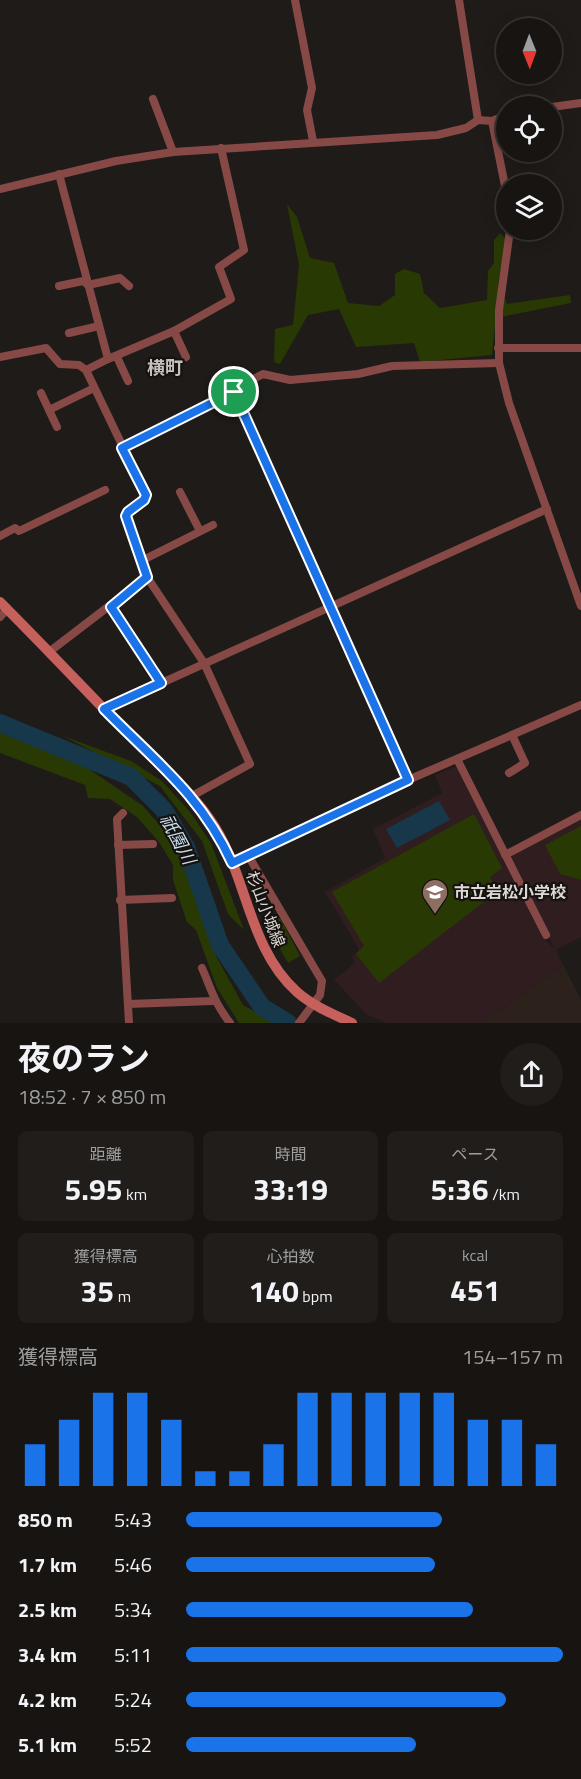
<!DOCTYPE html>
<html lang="ja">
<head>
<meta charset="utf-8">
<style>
  :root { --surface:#171412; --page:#201d1b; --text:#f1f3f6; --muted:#9e9e9f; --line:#363332; --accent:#1a73e8 }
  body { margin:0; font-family:"Titillium Web","Noto Sans JP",sans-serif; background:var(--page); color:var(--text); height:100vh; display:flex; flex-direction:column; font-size:22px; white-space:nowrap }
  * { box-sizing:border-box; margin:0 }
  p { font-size:20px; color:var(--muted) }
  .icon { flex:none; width:33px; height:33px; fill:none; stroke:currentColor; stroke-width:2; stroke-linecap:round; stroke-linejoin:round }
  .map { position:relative; height:1023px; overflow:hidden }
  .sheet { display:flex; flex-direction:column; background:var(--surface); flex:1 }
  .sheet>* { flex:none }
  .needle { width:39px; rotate:179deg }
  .tools { position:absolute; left:496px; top:18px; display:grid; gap:12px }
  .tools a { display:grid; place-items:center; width:66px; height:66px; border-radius:50%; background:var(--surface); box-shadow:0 3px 15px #0003,0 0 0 2px var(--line); font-size:30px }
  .pin { position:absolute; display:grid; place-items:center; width:51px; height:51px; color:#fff; margin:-26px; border:3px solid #fff; border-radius:50%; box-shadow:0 2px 6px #0007 }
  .round { display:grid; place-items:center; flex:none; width:63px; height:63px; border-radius:32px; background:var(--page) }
  .summary { display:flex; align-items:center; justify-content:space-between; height:102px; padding:0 18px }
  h1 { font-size:33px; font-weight:700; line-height:45px }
  .stats { display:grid; grid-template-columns:repeat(3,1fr); gap:9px; height:102px; padding:6px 18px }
  .stats div { display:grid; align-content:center; border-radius:9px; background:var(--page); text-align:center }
  .stats b { font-size:30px; font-weight:700 }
  .stats small { font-size:16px; font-weight:400 }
  .stats p { font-size:16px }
  .chart { height:168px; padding:12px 18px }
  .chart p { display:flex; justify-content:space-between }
  .chart svg { width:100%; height:108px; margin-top:6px; stroke:var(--accent); stroke-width:6 }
  ul { padding:0 18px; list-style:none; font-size:20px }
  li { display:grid; grid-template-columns:96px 72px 1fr; align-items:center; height:45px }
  li i { height:15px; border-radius:8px; background:var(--accent) }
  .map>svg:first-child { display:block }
  .built { fill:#2c221b }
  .education { fill:#301d1f }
  .green { fill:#293903 }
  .water { fill:#17374b }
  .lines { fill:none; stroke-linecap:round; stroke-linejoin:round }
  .river { stroke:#17374b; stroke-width:18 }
  .minor { stroke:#874946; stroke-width:8 }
  .secondary { stroke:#c5605c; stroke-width:10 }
  .route-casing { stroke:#fff; stroke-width:12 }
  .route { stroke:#1a73e8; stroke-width:8 }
  .labels { text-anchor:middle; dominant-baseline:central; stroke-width:4.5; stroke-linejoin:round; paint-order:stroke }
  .poi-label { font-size:16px; font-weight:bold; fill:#dbd8d6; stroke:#16120f; text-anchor:start }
  .street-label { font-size:16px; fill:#dbd8d6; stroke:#16120f }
  .neighbourhood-label { font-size:18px; font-weight:bold; fill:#c6c0bc; stroke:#16120f }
  .water-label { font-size:18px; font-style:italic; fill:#c8deee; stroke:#16120f }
</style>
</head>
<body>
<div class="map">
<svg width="581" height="1023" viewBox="0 0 581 1023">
  <rect width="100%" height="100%" fill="#1f1b18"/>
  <polygon class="built" points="563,965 581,1000 581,1023 484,1023"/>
  <polygon class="education" points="459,765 542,937 554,948 511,857 581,819 581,937 556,950 563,965 484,1023 386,1023 366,1014 334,980 355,963 352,957 359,949 325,892 385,858 373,829 442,793 435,775"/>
  <g class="green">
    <polygon points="287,204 297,217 310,258 334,263 348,303 379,306 395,295 395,274 404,269 420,274 424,293 440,308 487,300 488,271 494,263 494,240 500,233 507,240 498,284 507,304 570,295 571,303 496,318 492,355 420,362 414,343 356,347 339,309 308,315 280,364 274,362 275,329 293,325 299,265"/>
    <polygon points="0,730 86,767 143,806 170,837 187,868 216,956 243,1005 275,1023 239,1023 217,988 196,930 187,922 173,880 173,865 159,842 137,817 110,799 88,798 85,785 0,753"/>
    <polygon points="63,736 131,761 162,781 190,812 211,843 244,930 228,914 202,841 160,786"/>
    <polygon points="474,814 502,868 490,877 498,891 379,983 356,954 364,946 332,892"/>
    <polygon points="581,826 581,880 560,874 545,845"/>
    <polygon points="280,918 300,956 288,963 266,924"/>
  </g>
  <polygon class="water" points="439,801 450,820 397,848 386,829"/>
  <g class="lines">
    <polyline class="river" points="0,723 131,777 164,810 186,847 220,945 262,1007 288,1023"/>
    <g class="minor">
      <polyline points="295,0 312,88 307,110 313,141"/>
      <polyline points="459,0 478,120"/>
      <polyline points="153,99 173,152"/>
      <polyline points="552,107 581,103"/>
      <polyline points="492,121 507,196"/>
      <polyline points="59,174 108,359 86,370"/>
      <polyline points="0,189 116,161 173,152 437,135 466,128 478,120 492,121 507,115"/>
      <polyline points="510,230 499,310 499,363 509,403 581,606"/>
      <polyline points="59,286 83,281 88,285 120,278 129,286"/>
      <polyline points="174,331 186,357"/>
      <polyline points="69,333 99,326"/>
      <polyline points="498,348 581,348"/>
      <path d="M0 357 46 348 60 364 79 365 86 370 146 495C143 505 129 506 126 516L147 577 204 663 250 764 192 796"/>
      <polyline points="117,357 128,381"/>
      <polyline points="108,359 174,331 231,299 219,267 244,250 221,148"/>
      <polyline points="234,392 408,780"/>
      <polyline points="41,393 57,427"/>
      <polyline points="49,410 94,388"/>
      <polyline points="122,448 263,374 290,380 358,374 392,366 499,363"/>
      <polyline points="180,492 200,531"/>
      <polyline points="0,536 15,528 19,531 105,490"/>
      <polyline points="141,561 213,525"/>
      <polyline points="111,607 161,683"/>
      <polyline points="0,617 7,609"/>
      <polyline points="49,652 147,577"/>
      <polyline points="104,709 547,509"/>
      <polyline points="457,759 546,935"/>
      <polyline points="509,773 525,763 512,735"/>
      <polyline points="123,813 117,819 129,1023"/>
      <polyline points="118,845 153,844"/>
      <polyline points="505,855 581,815"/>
      <polyline points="249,857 322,981 320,995 299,1023"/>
      <polyline points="232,863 408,780 581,705"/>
      <polyline points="120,900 172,898"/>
      <path d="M202 968C212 991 214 1002 230 1023"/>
      <polyline points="128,1004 213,1001"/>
    </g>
    <path class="secondary" d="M0 602C45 647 89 694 134 740 160 766 188 788 209 818 248 872 246 946 297 992 313 1006 333 1014 352 1023"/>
  </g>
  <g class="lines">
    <g class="route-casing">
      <path id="route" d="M234 392 408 780 232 863C201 795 155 761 104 709L161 683 111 607 147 577 126 516 128 512 144 500 146 495 122 448Z"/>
    </g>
    <use href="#route" class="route"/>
  </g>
  <defs>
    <g id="school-pin" transform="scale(1.35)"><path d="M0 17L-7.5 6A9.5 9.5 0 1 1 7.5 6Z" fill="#8d6e63" stroke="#16120f"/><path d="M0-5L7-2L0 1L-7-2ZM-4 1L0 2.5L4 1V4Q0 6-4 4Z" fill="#fff"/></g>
  </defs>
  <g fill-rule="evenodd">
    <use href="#school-pin" x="435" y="892"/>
  </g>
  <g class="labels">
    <g class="poi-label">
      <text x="454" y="892">市立岩松小学校</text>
    </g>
    <g class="street-label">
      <text transform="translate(266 909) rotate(69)">杉山小城線</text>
    </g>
    <g class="neighbourhood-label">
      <text x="165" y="367">横町</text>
    </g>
    <g class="water-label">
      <text transform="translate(178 839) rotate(62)">祇園川</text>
    </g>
  </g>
</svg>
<div class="tools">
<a><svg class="needle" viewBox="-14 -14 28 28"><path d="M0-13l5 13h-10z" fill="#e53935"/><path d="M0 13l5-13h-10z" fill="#9e9e9f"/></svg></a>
<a><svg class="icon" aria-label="locate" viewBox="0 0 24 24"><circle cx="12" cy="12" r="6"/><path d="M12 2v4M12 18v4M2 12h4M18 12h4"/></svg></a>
<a><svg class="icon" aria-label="layers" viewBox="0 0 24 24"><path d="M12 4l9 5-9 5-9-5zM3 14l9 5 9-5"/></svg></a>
</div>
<div class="pin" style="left:234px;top:392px;background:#1e9e55"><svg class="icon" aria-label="arrive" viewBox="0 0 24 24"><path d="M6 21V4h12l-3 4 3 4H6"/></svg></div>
</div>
<section class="sheet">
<div class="summary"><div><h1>夜のラン</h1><p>18:52 · 7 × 850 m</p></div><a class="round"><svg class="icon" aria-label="share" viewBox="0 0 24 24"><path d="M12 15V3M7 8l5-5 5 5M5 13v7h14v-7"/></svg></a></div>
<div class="stats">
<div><p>距離</p><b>5.95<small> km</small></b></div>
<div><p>時間</p><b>33:19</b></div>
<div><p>ペース</p><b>5:36<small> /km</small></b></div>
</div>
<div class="stats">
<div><p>獲得標高</p><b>35<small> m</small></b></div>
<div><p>心拍数</p><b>140<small> bpm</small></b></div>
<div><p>kcal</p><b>451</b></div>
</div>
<div class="chart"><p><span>獲得標高</span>154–157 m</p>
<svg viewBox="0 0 160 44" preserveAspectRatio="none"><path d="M5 44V27M15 44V17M25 44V6M35 44V6M45 44V17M55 44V38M65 44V38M75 44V27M85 44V6M95 44V6M105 44V6M115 44V6M125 44V6M135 44V17M145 44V17M155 44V27"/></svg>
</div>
<ul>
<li><b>850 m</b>5:43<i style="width:68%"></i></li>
<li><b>1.7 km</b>5:46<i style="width:66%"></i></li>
<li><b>2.5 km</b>5:34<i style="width:76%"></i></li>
<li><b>3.4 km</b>5:11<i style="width:100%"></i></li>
<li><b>4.2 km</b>5:24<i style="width:85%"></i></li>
<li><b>5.1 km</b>5:52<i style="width:61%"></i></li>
</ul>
</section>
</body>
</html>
